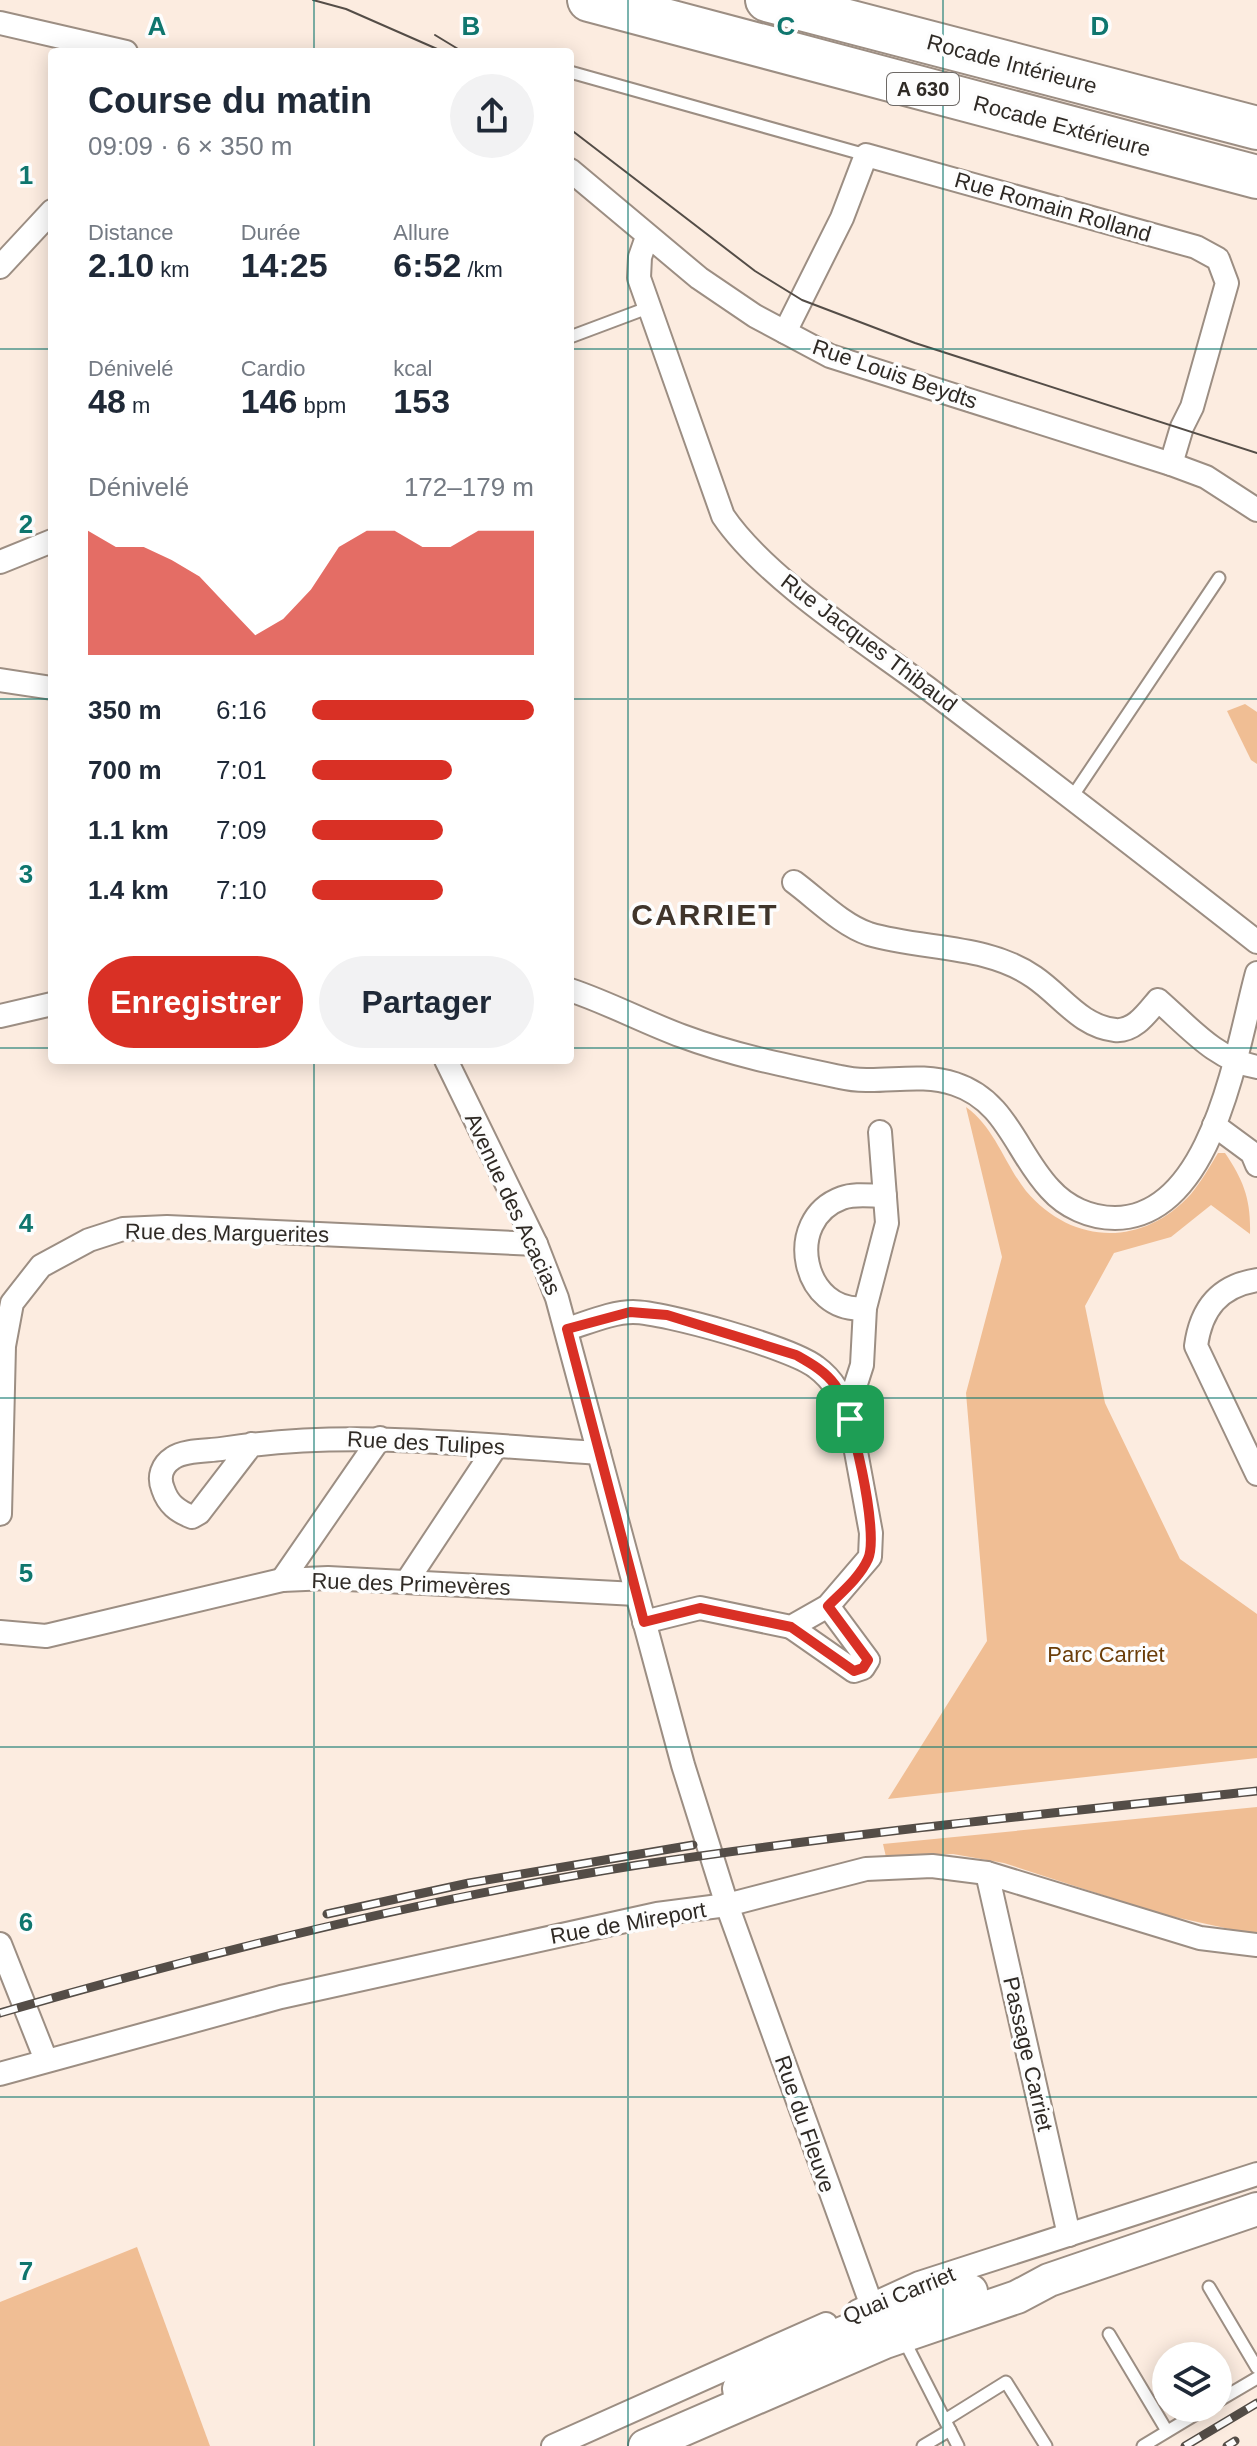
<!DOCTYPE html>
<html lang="fr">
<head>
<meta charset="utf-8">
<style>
  :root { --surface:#fff; --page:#f2f2f3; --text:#1f2937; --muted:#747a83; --accent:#d93025 }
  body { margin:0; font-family:Helvetica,sans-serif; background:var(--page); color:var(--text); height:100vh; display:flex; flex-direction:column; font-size:30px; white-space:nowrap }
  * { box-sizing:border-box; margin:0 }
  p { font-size:26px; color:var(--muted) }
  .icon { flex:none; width:44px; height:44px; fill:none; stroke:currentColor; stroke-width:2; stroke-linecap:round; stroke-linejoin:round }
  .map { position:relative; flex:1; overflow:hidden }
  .drawer { position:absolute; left:48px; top:48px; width:526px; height:1016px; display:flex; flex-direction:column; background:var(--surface); border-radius:8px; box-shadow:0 4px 20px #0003 }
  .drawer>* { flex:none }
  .buttons { position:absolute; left:1152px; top:2342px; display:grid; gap:16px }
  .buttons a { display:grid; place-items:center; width:80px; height:80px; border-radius:50%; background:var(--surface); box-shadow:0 4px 20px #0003; font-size:40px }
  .pin { position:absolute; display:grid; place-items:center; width:68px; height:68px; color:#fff; margin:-34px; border-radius:16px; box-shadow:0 4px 12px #0006 }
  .round { display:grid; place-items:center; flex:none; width:84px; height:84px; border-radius:42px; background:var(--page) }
  .overview { display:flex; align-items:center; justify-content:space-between; height:136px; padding:0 40px }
  h1 { font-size:36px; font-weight:600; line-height:60px }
  .metrics { display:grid; grid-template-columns:repeat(3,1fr); gap:12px; height:136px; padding:8px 40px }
  .metrics div { display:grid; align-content:center }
  .metrics b { font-size:34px; font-weight:600 }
  .metrics small { font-size:22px; font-weight:400 }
  .metrics p { font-size:22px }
  .chart { height:224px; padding:16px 40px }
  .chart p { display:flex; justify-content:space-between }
  .chart svg { width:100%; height:144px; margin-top:8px; fill:var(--accent); opacity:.7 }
  .cta { display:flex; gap:16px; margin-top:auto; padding:16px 40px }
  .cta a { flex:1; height:92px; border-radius:48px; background:var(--accent); color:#fff; font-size:32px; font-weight:600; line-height:92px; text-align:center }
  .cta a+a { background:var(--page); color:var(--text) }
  ul { padding:0 40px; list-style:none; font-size:26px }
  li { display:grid; grid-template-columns:128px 96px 1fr; align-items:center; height:60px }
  li i { height:20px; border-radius:10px; background:var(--accent) }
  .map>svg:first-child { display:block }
  .green { fill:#f0be94 }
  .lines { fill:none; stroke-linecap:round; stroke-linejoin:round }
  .service-casing { stroke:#9c8e83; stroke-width:15 }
  .minor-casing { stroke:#9c8e83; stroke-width:26 }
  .secondary-casing { stroke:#9c8e83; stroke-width:36 }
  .motorway-casing { stroke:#9c8e83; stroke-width:46 }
  .service { stroke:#fff; stroke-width:11 }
  .minor { stroke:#fff; stroke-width:22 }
  .secondary { stroke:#fff; stroke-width:32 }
  .motorway { stroke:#fff; stroke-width:42 }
  .tram { stroke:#544d47; stroke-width:2 }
  .rail-casing { stroke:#544d47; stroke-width:9 }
  .rail { stroke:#fdfdfd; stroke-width:6; stroke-dasharray:18; stroke-linecap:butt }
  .route-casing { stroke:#fff; stroke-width:16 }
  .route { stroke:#d93025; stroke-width:10 }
  .grid { fill:none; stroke:#0f766e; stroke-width:2; stroke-opacity:0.55 }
  .labels { text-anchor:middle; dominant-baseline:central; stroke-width:7; stroke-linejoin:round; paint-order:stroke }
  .shield { fill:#fdfdfd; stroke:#6d6966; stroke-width:2 }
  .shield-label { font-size:20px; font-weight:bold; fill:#2f2a25 }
  .street-label { font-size:22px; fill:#2f2a25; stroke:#fdfdfd }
  .park-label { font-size:22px; fill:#6b3d08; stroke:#fdfdfd }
  .district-label { font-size:30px; font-weight:bold; letter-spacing:2px; fill:#40352b; stroke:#fdfdfd }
  .grid-label { font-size:26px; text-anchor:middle; font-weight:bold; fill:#0f766e; stroke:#fdfdfd; stroke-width:7; stroke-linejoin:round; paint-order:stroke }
</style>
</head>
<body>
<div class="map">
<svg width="1257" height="2446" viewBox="0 0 1257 2446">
  <rect width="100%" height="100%" fill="#fcece0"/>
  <g class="green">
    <polygon points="1245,704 1257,712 1257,764 1251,760 1227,711"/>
    <path d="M966 1107C995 1128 1004 1163 1026 1191 1072 1245 1142 1248 1191 1194 1201 1182 1210 1166 1218 1153H1225C1244 1181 1251 1200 1250 1234L1211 1205 1171 1237 1114 1253 1085 1306 1105 1403 1180 1559 1257 1614V1758L888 1799 987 1641 966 1393 1002 1257Z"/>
    <polygon points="1257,1807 1257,1935 1161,1914 1004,1863 953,1854 886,1857 883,1844"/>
    <polygon points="137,2247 210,2446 0,2446 0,2302"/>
  </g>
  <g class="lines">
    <g class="service-casing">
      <g id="service">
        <polyline points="570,72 866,155"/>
        <polyline points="570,337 650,307"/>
        <polyline points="1072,797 1219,578"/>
        <polyline points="1209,2287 1257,2368"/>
        <polyline points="1109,2334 1167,2431"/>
        <polyline points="904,2340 958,2446"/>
        <polyline points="1218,2401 1257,2378"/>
        <polyline points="945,2420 1006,2382 1046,2446"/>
        <polyline points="923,2446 950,2430"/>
        <polyline points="1143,2446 1206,2408"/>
      </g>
    </g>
    <g class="minor-casing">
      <g id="minor">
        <polyline points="0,23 126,52"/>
        <polyline points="570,170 699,278 755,316 830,356 1171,464 1206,477 1257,510"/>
        <path d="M647 237 640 257 639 278 723 516C765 578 864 641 926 687 1037 771 1147 856 1257 942"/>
        <polyline points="0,267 52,211"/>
        <polyline points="785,332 842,218 866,155 1196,247 1218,259 1227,283 1192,407 1182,427 1171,464"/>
        <polyline points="0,562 52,541"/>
        <polyline points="0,680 52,688"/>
        <path d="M794 882C817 899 842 925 869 934 922 950 987 944 1034 977 1062 996 1080 1026 1115 1030 1134 1032 1147 1013 1158 1000 1189 1027 1216 1060 1257 1067"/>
        <path d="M570 990C609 1003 644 1022 682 1036 733 1055 787 1066 840 1077 878 1086 916 1071 955 1084 1007 1101 1016 1153 1050 1189 1066 1207 1090 1218 1115 1218 1214 1217 1237 1045 1257 973"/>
        <polyline points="0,1016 52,1004"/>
        <polyline points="446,1060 536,1244 557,1298 683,1765 727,1905 881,2331"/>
        <polyline points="1214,1125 1252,1153 1257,1165"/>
        <path d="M1257 1280C1219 1286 1201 1309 1196 1346L1257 1474"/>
        <path d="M865 1308C803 1315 782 1220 842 1198 855 1193 871 1196 885 1196"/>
        <path d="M567 1329C587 1323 612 1312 633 1312 664 1312 792 1348 816 1367 834 1380 842 1397 850 1418"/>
        <path d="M252 1444 199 1513 192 1517C177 1511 168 1504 163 1489 158 1477 162 1465 173 1458 184 1450 207 1451 221 1449 347 1429 473 1445 599 1453"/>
        <polyline points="0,1514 4,1346 12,1303 41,1266 89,1240 123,1229 167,1227 536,1244"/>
        <polyline points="282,1580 380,1438"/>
        <polyline points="407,1581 495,1448"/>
        <polyline points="644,1622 700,1608 791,1627 828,1606 870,1557 871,1533 850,1419 853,1393 862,1365 865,1308 887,1223 880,1132"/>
        <polyline points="791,1627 854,1671 863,1668 868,1660 828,1606"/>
        <polyline points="0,1632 46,1636 282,1580 328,1578 636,1594"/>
        <polyline points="987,1873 1069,2235"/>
        <polyline points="0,1944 46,2060"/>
        <polyline points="0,2074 281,1997 657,1914 727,1905 866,1869 932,1866 987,1873 1200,1938 1257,1945"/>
        <polyline points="858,2311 919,2283 1257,2174"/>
        <polyline points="553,2446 826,2324"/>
      </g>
    </g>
    <g class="secondary-casing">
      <g id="secondary">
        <path d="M739 2389C809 2341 889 2312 971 2291"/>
        <polyline points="645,2446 885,2342 1017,2297 1049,2280 1257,2209"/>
      </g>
    </g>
    <g class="motorway-casing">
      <g id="motorway">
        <polyline points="589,0 1257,177"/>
        <polyline points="767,0 1257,128"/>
      </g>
    </g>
    <use href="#service" class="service"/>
    <use href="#minor" class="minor"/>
    <use href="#secondary" class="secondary"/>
    <use href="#motorway" class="motorway"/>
    <g class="tram">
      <polyline points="313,0 346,9 444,52"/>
      <polyline points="435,35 463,52"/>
      <polyline points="570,129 755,271 802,300 915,343 1257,453"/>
    </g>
    <g class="rail-casing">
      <g id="rail">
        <polyline points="327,1914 469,1883 693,1845"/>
        <path d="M0 2013C210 1952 422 1899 638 1865 844 1834 1050 1813 1257 1791"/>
        <polyline points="1185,2446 1257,2403"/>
        <polyline points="1227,2446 1235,2441"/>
      </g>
    </g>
    <use href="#rail" class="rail"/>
  </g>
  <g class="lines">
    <g class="route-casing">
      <path id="route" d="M630 1312 667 1315 796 1355C810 1363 825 1371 835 1385 851 1408 880 1534 868 1559 860 1577 842 1592 828 1606L868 1660 863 1668 854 1671 791 1627 700 1608 644 1622 567 1329Z"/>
    </g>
    <use href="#route" class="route"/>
  </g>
  <path class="grid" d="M314 0V52M628 0V2446M943 0V2446M0 349H52M570 349H1257M0 699H52M570 699H1257M0 1048H52M570 1048H1257M314 1060V2446M0 1398H1257M0 1747H1257M0 2097H1257"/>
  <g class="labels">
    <rect class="shield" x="887" y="73" width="72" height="32" rx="6"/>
    <g class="shield-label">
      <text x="923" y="89">A 630</text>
    </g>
    <g class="street-label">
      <text transform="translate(1012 64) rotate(15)">Rocade Intérieure</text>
      <text transform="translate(1062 126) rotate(15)">Rocade Extérieure</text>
      <text transform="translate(1053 207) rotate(16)">Rue Romain Rolland</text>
      <text transform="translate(895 374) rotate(19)">Rue Louis Beydts</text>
      <text transform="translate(869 643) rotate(37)">Rue Jacques Thibaud</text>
      <text transform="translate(513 1204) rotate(65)">Avenue des Acacias</text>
      <text transform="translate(227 1233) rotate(1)">Rue des Marguerites</text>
      <text transform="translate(426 1443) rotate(3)">Rue des Tulipes</text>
      <text transform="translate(411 1584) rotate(2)">Rue des Primevères</text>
      <text transform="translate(628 1923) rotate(-10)">Rue de Mireport</text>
      <text transform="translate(1028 2054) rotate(77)">Passage Carriet</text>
      <text transform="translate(805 2124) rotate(71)">Rue du Fleuve</text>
      <text transform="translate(899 2295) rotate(-22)">Quai Carriet</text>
    </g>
    <g class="park-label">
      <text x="1106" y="1654">Parc Carriet</text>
    </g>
    <g class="district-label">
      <text x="705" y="914">CARRIET</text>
    </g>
  </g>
  <g class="grid-label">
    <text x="157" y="35">A</text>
    <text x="471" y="35">B</text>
    <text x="786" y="35">C</text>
    <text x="1100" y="35">D</text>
    <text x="26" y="184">1</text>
    <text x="26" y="533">2</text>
    <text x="26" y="883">3</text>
    <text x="26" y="1232">4</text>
    <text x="26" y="1582">5</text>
    <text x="26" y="1931">6</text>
    <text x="26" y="2280">7</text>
  </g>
</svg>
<div class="buttons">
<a><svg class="icon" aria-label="layers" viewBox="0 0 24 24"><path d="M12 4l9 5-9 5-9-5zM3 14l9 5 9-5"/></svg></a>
</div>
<div class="pin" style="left:850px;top:1419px;background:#1e9e55"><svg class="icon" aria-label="arrive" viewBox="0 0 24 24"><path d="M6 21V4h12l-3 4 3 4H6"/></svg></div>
<section class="drawer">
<div class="overview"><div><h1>Course du matin</h1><p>09:09 · 6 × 350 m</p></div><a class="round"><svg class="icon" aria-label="share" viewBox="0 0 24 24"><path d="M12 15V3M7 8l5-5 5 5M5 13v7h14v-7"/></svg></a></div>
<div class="metrics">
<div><p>Distance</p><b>2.10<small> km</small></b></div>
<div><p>Durée</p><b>14:25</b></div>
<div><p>Allure</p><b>6:52<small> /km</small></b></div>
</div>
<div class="metrics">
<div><p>Dénivelé</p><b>48<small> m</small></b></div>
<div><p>Cardio</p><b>146<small> bpm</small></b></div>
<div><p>kcal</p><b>153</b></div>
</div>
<div class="chart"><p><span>Dénivelé</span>172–179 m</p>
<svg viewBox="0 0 160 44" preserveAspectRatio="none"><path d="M0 44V6L10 11L20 11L30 15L40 20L50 29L60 38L70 33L80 24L90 11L100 6L110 6L120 11L130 11L140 6L150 6L160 6V44z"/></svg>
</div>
<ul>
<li><b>350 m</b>6:16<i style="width:100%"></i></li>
<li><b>700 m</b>7:01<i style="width:63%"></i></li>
<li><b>1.1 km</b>7:09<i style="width:59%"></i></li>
<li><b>1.4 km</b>7:10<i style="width:59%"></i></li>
</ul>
<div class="cta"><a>Enregistrer</a><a>Partager</a></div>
</section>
</div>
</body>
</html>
